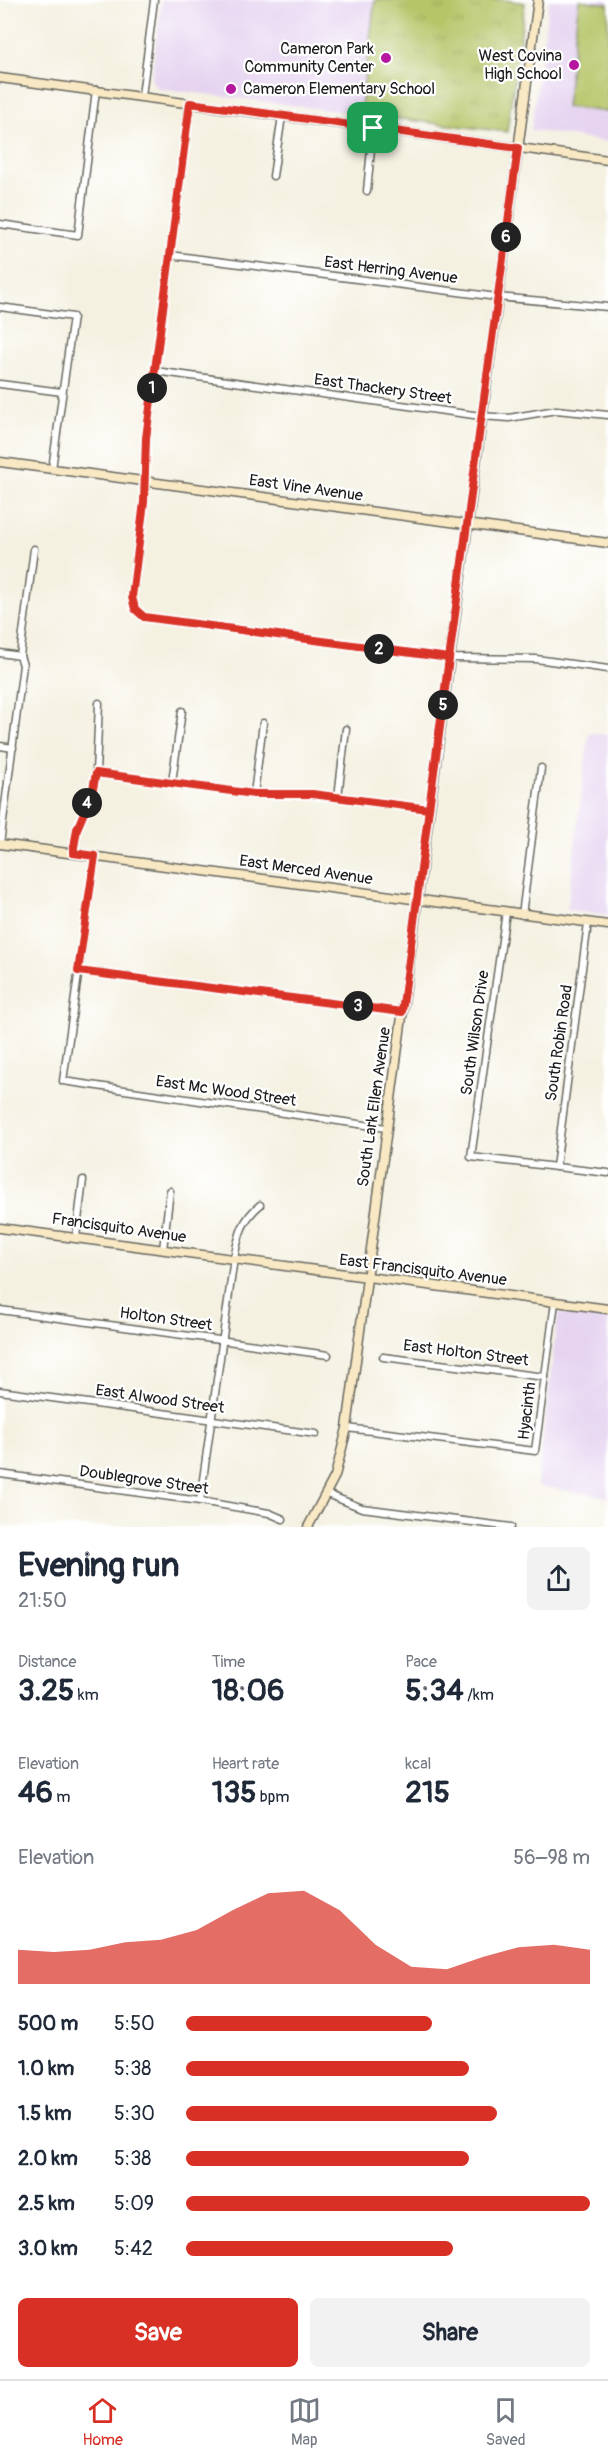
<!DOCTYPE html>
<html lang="en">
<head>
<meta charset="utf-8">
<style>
  :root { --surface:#fff; --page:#f2f2f3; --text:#1f2937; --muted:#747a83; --line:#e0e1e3; --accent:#d93025 }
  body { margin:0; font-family:Pangolin,sans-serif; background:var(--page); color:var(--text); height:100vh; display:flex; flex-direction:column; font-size:22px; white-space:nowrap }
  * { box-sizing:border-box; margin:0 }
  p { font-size:20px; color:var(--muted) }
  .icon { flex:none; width:33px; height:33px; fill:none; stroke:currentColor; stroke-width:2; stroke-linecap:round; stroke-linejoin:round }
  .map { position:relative; height:1527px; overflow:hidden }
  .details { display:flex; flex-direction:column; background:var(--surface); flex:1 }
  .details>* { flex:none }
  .pin { position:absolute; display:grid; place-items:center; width:51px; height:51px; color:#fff; margin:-26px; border-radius:12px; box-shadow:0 3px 9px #0006 }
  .km { position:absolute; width:30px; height:30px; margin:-15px; border-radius:50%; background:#222; color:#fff; font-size:16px; line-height:30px; text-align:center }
  .round { display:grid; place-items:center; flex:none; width:63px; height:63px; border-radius:9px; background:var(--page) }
  .overview { display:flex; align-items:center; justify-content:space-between; height:102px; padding:0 18px }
  h1 { font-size:33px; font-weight:700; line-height:45px }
  .figures { display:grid; grid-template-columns:repeat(3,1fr); gap:9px; height:102px; padding:6px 18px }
  .figures div { display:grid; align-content:center }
  .figures b { font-size:30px; font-weight:700 }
  .figures small { font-size:16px; font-weight:400 }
  .figures p { font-size:16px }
  .chart { height:168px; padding:12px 18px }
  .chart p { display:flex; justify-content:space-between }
  .chart svg { width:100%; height:108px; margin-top:6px; fill:var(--accent); opacity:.7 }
  .action { display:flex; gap:12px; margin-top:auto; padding:12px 18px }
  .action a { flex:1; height:69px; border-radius:9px; background:var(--accent); color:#fff; font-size:24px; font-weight:700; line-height:69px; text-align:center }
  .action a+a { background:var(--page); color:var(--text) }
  ul { padding:0 18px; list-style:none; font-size:20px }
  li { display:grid; grid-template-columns:96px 72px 1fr; align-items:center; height:45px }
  li i { height:15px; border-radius:8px; background:var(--accent) }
  .tab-bar { display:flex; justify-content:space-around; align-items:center; height:84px; border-top:2px solid var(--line); background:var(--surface); font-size:16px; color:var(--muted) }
  .tab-bar a { display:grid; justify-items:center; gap:3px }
  .tab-bar .selected { color:var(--accent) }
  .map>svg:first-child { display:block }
  .built { fill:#e5d3f0 }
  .grass { fill:#b5c567; stroke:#687042; stroke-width:1.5 }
  .park { fill:url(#park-tufts); stroke:#687042; stroke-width:1.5 }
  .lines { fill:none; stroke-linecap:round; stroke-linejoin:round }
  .street-casing { stroke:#686761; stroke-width:9 }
  .secondary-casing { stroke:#686761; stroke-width:11 }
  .street { stroke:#fff; stroke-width:6 }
  .secondary { stroke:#f8e8c3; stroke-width:8 }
  .route-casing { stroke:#fff; stroke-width:12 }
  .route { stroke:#d93025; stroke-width:8 }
  .poi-dot { fill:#b5179e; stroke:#fff; stroke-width:2 }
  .labels { text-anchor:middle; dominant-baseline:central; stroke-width:4.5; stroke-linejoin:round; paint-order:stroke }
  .poi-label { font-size:16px; fill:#1c1c1c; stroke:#fff; text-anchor:end }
  .street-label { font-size:16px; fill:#1c1c1c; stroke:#fff }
</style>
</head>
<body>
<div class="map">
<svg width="608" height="1527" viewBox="0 0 608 1527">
  <defs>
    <pattern id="park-tufts" width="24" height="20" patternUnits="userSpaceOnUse" patternTransform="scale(1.5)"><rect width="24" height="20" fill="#b5c567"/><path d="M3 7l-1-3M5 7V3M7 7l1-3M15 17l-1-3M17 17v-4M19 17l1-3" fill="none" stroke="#9ba959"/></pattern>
  </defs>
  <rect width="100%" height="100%" fill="#fff"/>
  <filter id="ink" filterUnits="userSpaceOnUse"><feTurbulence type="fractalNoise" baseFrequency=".0167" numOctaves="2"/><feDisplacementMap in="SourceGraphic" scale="12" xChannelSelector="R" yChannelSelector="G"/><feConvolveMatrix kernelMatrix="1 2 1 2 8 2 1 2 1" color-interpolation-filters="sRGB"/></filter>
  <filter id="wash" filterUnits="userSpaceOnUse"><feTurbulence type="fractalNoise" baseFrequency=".008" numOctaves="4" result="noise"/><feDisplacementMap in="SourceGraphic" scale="24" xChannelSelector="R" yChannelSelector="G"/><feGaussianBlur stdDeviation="1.35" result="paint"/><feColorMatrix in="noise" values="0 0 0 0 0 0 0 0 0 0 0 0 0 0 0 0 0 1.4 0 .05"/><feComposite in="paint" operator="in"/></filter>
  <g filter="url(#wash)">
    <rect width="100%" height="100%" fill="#f4f1e1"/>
    <g class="built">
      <polygon points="162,0 375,0 360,114 157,88 151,79"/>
      <polygon points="549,0 608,0 608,142 531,130"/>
      <polygon points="589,733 608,735 608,915 567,910"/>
      <polygon points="558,1313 608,1319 608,1497 537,1486"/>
    </g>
    <polygon class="grass" points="579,0 608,4 608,112 566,107"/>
    <polygon class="park" points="375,0 505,0 525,3 507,132 360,114"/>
  </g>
  <g filter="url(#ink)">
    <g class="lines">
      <g class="street-casing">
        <g id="street">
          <polyline points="142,96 154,0"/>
          <polyline points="190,103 146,438 144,502 132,597 135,609 144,617 449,658 536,659 608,669"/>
          <polyline points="273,176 282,116"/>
          <polyline points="367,191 373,128"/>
          <polyline points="0,224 78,235 96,90"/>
          <polyline points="170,255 497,297 608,307"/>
          <polyline points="0,307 73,317 52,469"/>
          <polyline points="155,371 481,416 509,418 556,410 608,415"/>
          <polyline points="0,384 62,392"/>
          <polyline points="0,653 20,656"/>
          <polyline points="0,746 13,748"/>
          <polyline points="96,773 254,794 312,794 429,809"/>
          <polyline points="172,782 182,711"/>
          <polyline points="254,794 263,723"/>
          <polyline points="338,797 346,729"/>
          <polyline points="0,844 23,665 20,656 34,549"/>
          <polyline points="73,853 77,829 92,794 96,773 99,703"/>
          <polyline points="95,856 63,1081 386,1128"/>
          <polyline points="506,912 471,1157 608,1173"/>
          <polyline points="522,915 541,768"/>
          <polyline points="78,971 402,1012"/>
          <polyline points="556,1167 588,923"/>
          <polyline points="76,1237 83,1180"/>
          <polyline points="163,1249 170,1191"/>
          <polyline points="0,1310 328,1355"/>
          <polyline points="383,1357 545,1377"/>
          <polyline points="0,1391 316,1434"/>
          <polyline points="347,1428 535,1451 555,1302"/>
          <polyline points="0,1474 200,1501 269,1513 283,1519"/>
          <polyline points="327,1494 362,1508 511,1527"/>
          <path d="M200 1501 234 1258C239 1235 241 1221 260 1205"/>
        </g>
      </g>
      <g class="secondary-casing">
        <g id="secondary">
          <polyline points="0,78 608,160"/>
          <polyline points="0,462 608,543"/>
          <polyline points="0,844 608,925"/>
          <polyline points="0,1228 608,1309"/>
          <polyline points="308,1527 335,1476 347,1428 538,0"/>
        </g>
      </g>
      <use href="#street" class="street"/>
      <use href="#secondary" class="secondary"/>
    </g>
  </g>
  <g class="lines" filter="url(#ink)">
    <g class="route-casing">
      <path id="route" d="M373 128 190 103 146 438 144 502 132 597 135 609 144 617 449 658 402 1012 78 971 95 856 73 853 77 829 92 794 96 773 254 794H312L429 809C458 589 488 368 518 148L373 128"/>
    </g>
    <use href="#route" class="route"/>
  </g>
  <g class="poi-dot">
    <circle cx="386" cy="58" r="6"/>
    <circle cx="574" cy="65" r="6"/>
    <circle cx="231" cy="89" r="6"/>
  </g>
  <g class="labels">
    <g class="poi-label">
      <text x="374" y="49">Cameron Park<tspan x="374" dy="18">Community Center</tspan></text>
      <text x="562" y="56">West Covina<tspan x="562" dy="18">High School</tspan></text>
      <text x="243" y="89" text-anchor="start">Cameron Elementary School</text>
    </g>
    <g class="street-label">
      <text transform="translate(391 270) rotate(7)">East Herring Avenue</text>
      <text transform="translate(383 389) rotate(8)">East Thackery Street</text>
      <text transform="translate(306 488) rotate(8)">East Vine Avenue</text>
      <text transform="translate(306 870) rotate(8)">East Merced Avenue</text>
      <text transform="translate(475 1033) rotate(-82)">South Wilson Drive</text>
      <text transform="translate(559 1043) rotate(-82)">South Robin Road</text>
      <text transform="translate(226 1091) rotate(8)">East Mc Wood Street</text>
      <text transform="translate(374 1107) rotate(-82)">South Lark Ellen Avenue</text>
      <text transform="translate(119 1228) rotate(8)">Francisquito Avenue</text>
      <text transform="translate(423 1270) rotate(7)">East Francisquito Avenue</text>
      <text transform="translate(166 1319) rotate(8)">Holton Street</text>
      <text transform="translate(466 1353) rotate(7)">East Holton Street</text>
      <text transform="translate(160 1399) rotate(8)">East Alwood Street</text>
      <text transform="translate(527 1411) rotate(-83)">Hyacinth</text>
      <text transform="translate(144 1480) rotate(8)">Doublegrove Street</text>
    </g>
  </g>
</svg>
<div class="pin" style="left:373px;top:128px;background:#1e9e55"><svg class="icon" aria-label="arrive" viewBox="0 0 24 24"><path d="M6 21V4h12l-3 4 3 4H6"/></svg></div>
<b class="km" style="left:152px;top:388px">1</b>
<b class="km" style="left:379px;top:649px">2</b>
<b class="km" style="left:358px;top:1006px">3</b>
<b class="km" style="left:87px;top:803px">4</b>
<b class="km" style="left:443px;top:705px">5</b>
<b class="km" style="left:506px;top:237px">6</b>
</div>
<section class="details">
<div class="overview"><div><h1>Evening run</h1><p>21:50</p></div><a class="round"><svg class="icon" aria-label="share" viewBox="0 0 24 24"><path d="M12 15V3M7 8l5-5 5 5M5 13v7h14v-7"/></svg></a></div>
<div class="figures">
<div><p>Distance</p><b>3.25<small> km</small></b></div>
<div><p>Time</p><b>18:06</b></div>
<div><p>Pace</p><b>5:34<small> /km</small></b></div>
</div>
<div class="figures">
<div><p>Elevation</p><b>46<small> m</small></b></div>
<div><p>Heart rate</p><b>135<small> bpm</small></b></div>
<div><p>kcal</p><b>215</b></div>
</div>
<div class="chart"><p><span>Elevation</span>56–98 m</p>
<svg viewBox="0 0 160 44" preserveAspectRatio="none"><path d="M0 44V30L10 31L20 30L30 27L40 26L50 22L60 14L70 7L80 6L90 14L100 28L110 37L120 38L130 33L140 29L150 28L160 30V44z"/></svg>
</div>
<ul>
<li><b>500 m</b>5:50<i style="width:61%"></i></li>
<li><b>1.0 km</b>5:38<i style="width:70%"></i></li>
<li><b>1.5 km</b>5:30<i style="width:77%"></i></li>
<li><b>2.0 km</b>5:38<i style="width:70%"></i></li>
<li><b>2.5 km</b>5:09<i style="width:100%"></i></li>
<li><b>3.0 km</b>5:42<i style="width:66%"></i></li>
</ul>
<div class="action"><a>Save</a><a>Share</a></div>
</section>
<nav class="tab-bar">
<a class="selected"><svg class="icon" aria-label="home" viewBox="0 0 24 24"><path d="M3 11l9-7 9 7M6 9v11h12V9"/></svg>Home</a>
<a><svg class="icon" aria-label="map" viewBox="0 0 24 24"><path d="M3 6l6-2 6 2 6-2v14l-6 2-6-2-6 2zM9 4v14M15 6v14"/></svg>Map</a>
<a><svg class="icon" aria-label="saved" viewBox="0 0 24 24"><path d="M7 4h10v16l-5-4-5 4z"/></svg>Saved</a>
</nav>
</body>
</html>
